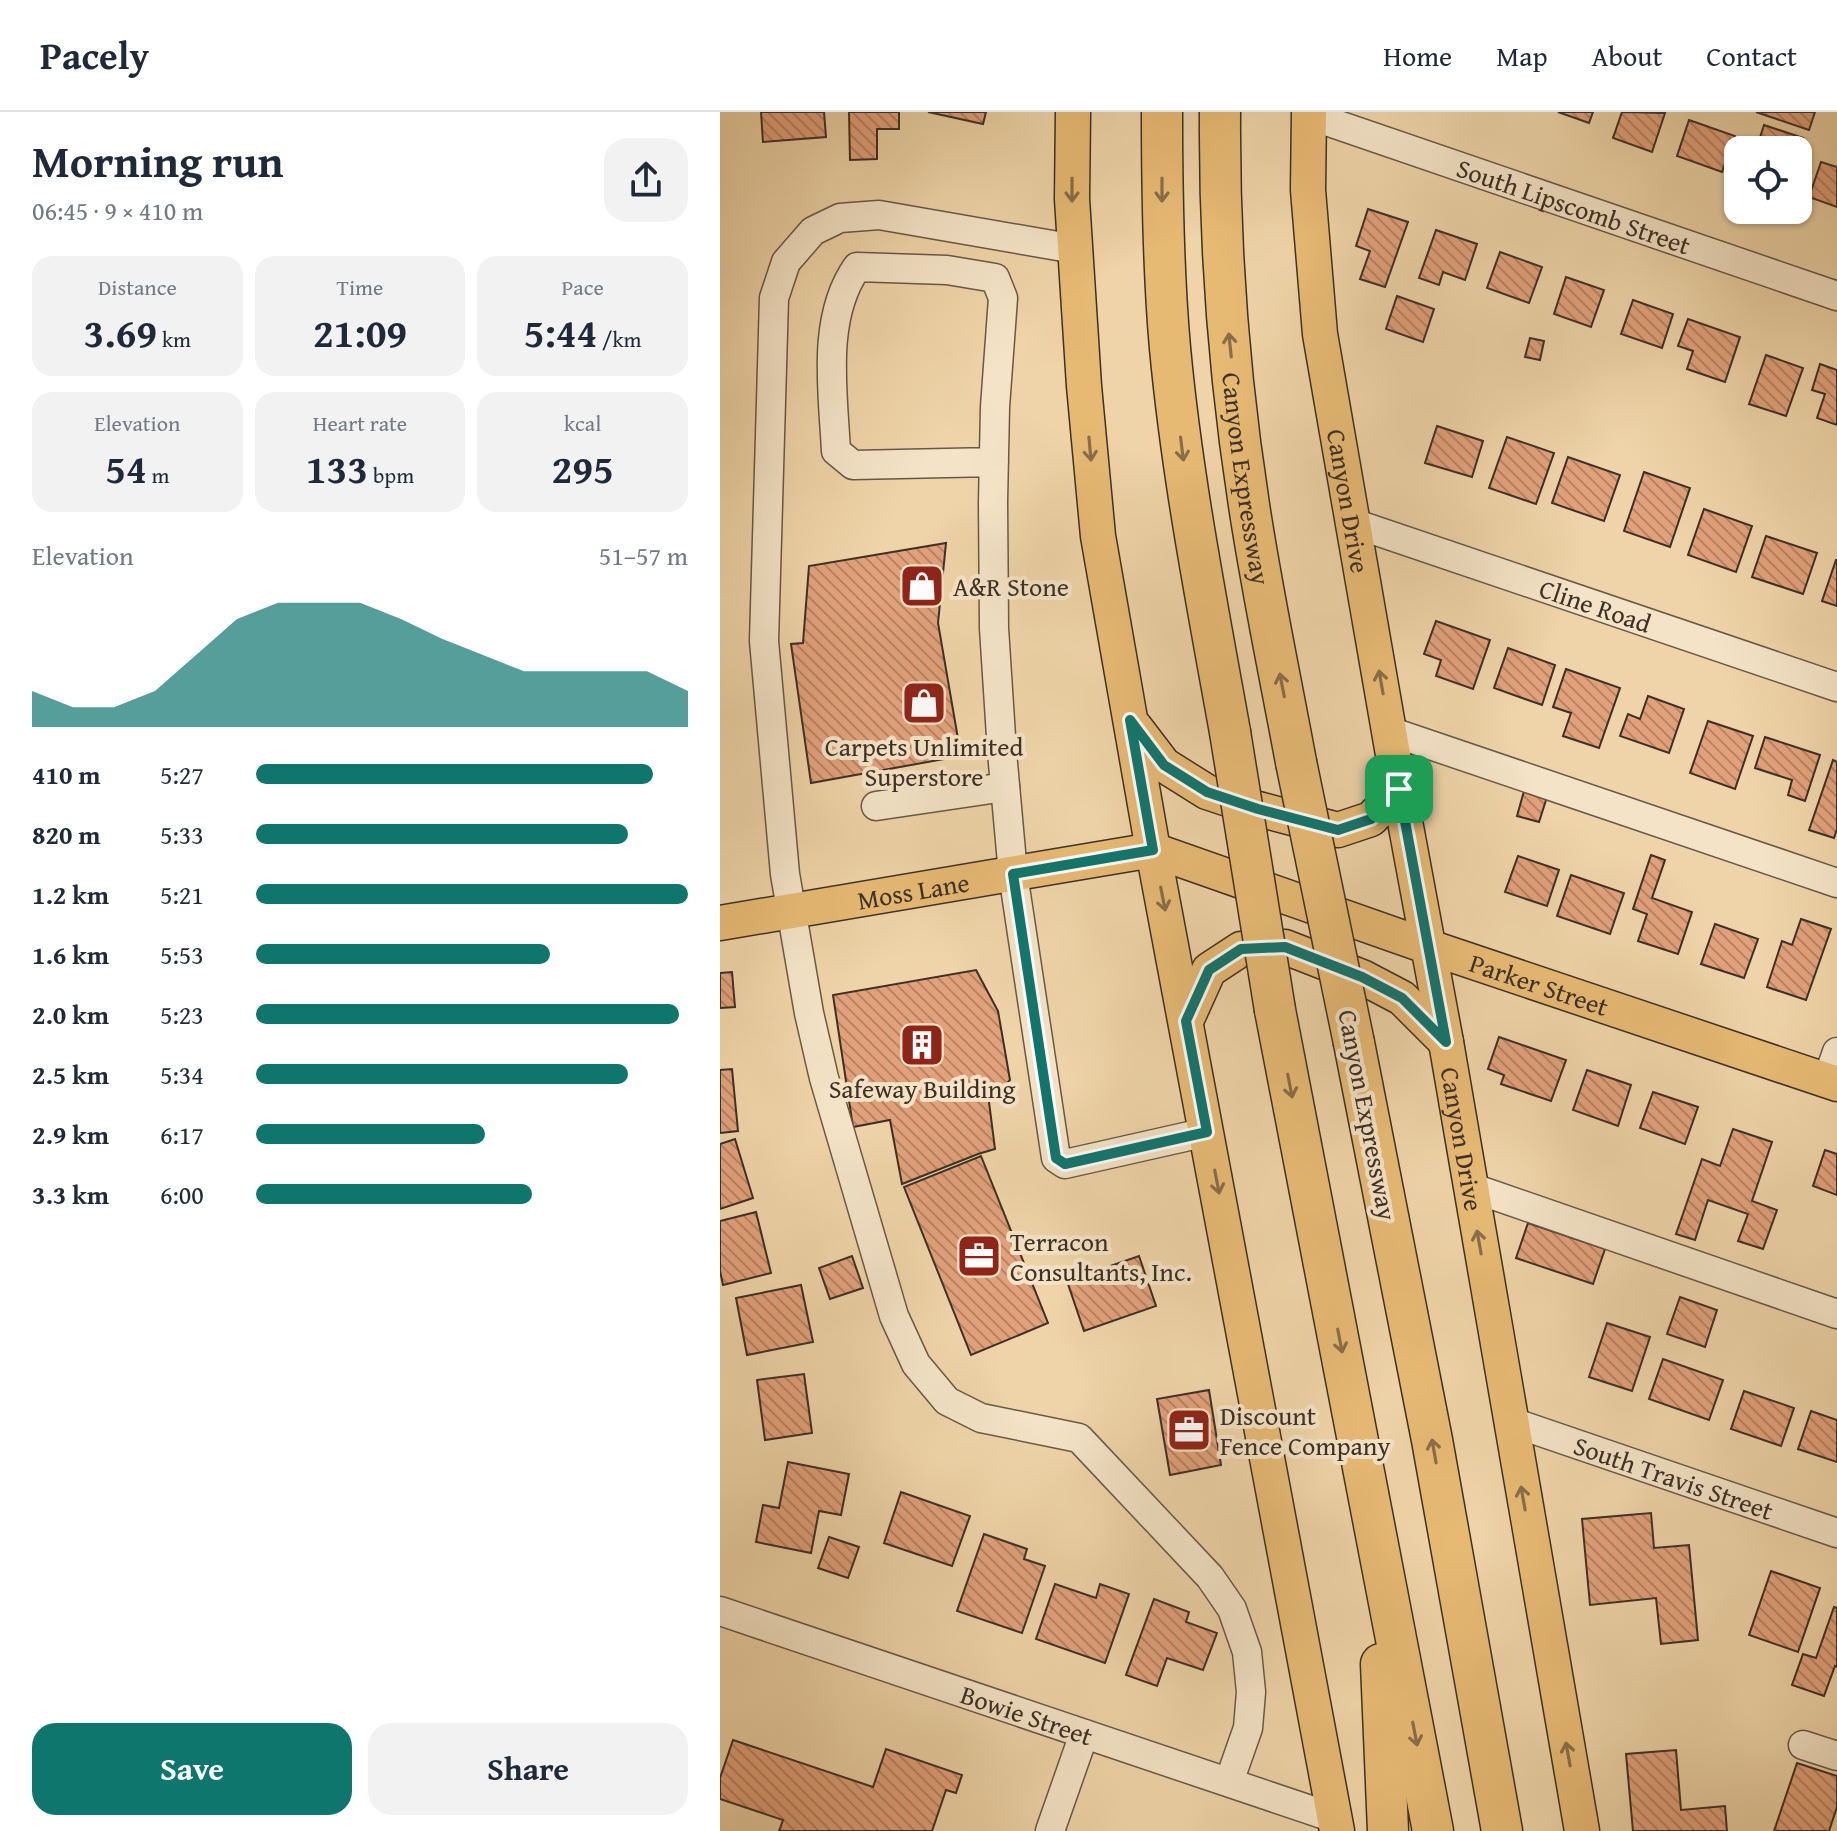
<!DOCTYPE html>
<html lang="en">
<head>
<meta charset="utf-8">
<style>
  :root { --surface:#fff; --page:#f2f2f3; --text:#1f2937; --muted:#747a83; --line:#e0e1e3; --accent:#0f766e }
  body { margin:0; font-family:"Gentium Book Plus",serif; background:var(--page); color:var(--text); height:100vh; display:flex; flex-direction:column; font-size:30px; white-space:nowrap }
  * { box-sizing:border-box; margin:0 }
  p { font-size:26px; color:var(--muted) }
  .icon { flex:none; width:44px; height:44px; fill:none; stroke:currentColor; stroke-width:2; stroke-linecap:round; stroke-linejoin:round }
  .map { position:relative; flex:1; overflow:hidden }
  .side { display:flex; flex-direction:column; background:var(--surface); width:720px }
  .side>* { flex:none }
  .controls { position:absolute; left:1004px; top:24px; display:grid; gap:16px }
  .controls a { display:grid; place-items:center; width:88px; height:88px; border-radius:16px; background:var(--surface); box-shadow:0 2px 6px #0004; font-size:40px }
  .pin { position:absolute; display:grid; place-items:center; width:68px; height:68px; color:#fff; margin:-34px; border-radius:16px; box-shadow:0 4px 12px #0006 }
  .round { display:grid; place-items:center; flex:none; width:84px; height:84px; border-radius:24px; background:var(--page) }
  .summary { display:flex; align-items:center; justify-content:space-between; height:136px; padding:0 32px }
  h1 { font-size:44px; font-weight:700; line-height:60px }
  .figures { display:grid; grid-template-columns:repeat(3,1fr); gap:12px; height:136px; padding:8px 32px }
  .figures div { display:grid; align-content:center; border-radius:20px; background:var(--page); text-align:center }
  .figures b { font-size:40px; font-weight:700 }
  .figures small { font-size:22px; font-weight:400 }
  .figures p { font-size:22px }
  .chart { height:224px; padding:16px 32px }
  .chart p { display:flex; justify-content:space-between }
  .chart svg { width:100%; height:144px; margin-top:8px; fill:var(--accent); opacity:.7 }
  .cta { display:flex; gap:16px; margin-top:auto; padding:16px 32px }
  .cta a { flex:1; height:92px; border-radius:24px; background:var(--accent); color:#fff; font-size:32px; font-weight:700; line-height:92px; text-align:center }
  .cta a+a { background:var(--page); color:var(--text) }
  ul { padding:0 32px; list-style:none; font-size:26px }
  li { display:grid; grid-template-columns:128px 96px 1fr; align-items:center; height:60px }
  li i { height:20px; border-radius:10px; background:var(--accent) }
  header { display:flex; align-items:center; gap:48px; box-sizing:border-box; height:112px; padding:0 40px; background:var(--surface); border-bottom:2px solid var(--line) }
  header strong { font-size:38px }
  nav { display:flex; gap:44px; margin-inline-start:auto; font-size:28px }
  main { display:flex; flex:1; min-height:0 }
  .map>svg:first-child { display:block }
  .building { fill:url(#building-back-hatch); stroke:#3c3027; stroke-width:2 }
  .lines { fill:none; stroke-linecap:round; stroke-linejoin:round }
  .minor-casing { stroke:#685947; stroke-width:31 }
  .major-casing { stroke:#3c3027; stroke-width:37 }
  .highway-casing { stroke:#3c3027; stroke-width:43 }
  .minor { stroke:#f4e3c6; stroke-width:28 }
  .major { stroke:#e7ba74; stroke-width:34 }
  .highway { stroke:#e7ba74; stroke-width:40 }
  .highway-bridge-casing { stroke:#3c3027; stroke-width:43; stroke-linecap:butt }
  .highway-bridge { stroke:#e7ba74; stroke-width:40 }
  .oneway { stroke:#896e4a }
  .route-casing { stroke:#fff; stroke-width:16 }
  .route { stroke:#0f766e; stroke-width:10 }
  .labels { text-anchor:middle; dominant-baseline:central; stroke-width:8; stroke-linejoin:round; paint-order:stroke }
  .street-label { font-size:26px; fill:#3c3027; stroke:#f4e3c6 }
  .poi-label { font-size:26px; fill:#3c3027; stroke:#f4e3c6; text-anchor:start }
</style>
</head>
<body>
<header>
<strong>Pacely</strong>
<nav><a>Home</a><a>Map</a><a>About</a><a>Contact</a></nav>
</header>
<main>
<section class="side">
<div class="summary"><div><h1>Morning run</h1><p>06:45 · 9 × 410 m</p></div><a class="round"><svg class="icon" aria-label="share" viewBox="0 0 24 24"><path d="M12 15V3M7 8l5-5 5 5M5 13v7h14v-7"/></svg></a></div>
<div class="figures">
<div><p>Distance</p><b>3.69<small> km</small></b></div>
<div><p>Time</p><b>21:09</b></div>
<div><p>Pace</p><b>5:44<small> /km</small></b></div>
</div>
<div class="figures">
<div><p>Elevation</p><b>54<small> m</small></b></div>
<div><p>Heart rate</p><b>133<small> bpm</small></b></div>
<div><p>kcal</p><b>295</b></div>
</div>
<div class="chart"><p><span>Elevation</span>51–57 m</p>
<svg viewBox="0 0 160 44" preserveAspectRatio="none"><path d="M0 44V33L10 38L20 38L30 33L40 22L50 11L60 6L70 6L80 6L90 11L100 17L110 22L120 27L130 27L140 27L150 27L160 33V44z"/></svg>
</div>
<ul>
<li><b>410 m</b>5:27<i style="width:92%"></i></li>
<li><b>820 m</b>5:33<i style="width:86%"></i></li>
<li><b>1.2 km</b>5:21<i style="width:100%"></i></li>
<li><b>1.6 km</b>5:53<i style="width:68%"></i></li>
<li><b>2.0 km</b>5:23<i style="width:98%"></i></li>
<li><b>2.5 km</b>5:34<i style="width:86%"></i></li>
<li><b>2.9 km</b>6:17<i style="width:53%"></i></li>
<li><b>3.3 km</b>6:00<i style="width:64%"></i></li>
</ul>
<div class="cta"><a>Save</a><a>Share</a></div>
</section>
<div class="map">
<svg width="1117" height="1719" viewBox="0 0 1117 1719">
  <defs>
    <pattern id="building-back-hatch" width="6" height="6" patternUnits="userSpaceOnUse" patternTransform="scale(2)"><rect width="6" height="6" fill="#e2a17a"/><path d="M-1 5l2 2M0 0l6 6M5-1l2 2" fill="none" stroke="#b88464"/></pattern>
  </defs>
  <rect width="100%" height="100%" fill="#eed4a8"/>
  <filter id="stains"><feTurbulence type="fractalNoise" baseFrequency=".0025" numOctaves="4"/><feColorMatrix values="0 0 0 0 .2 0 0 0 0 .09 0 0 0 0 .02 0 0 0 .5 -.17"/></filter>
  <radialGradient id="worn" r=".72"><stop offset=".6" stop-color="#630" stop-opacity="0"/><stop offset="1" stop-color="#630" stop-opacity=".3"/></radialGradient>
  <g class="building">
    <polygon points="41,0 104,0 106,25 43,30"/>
    <polygon points="129,0 179,0 179,17 157,17 157,47 130,48"/>
    <polygon points="208,0 266,0 263,12"/>
    <polygon points="838,0 873,0 869,11"/>
    <polygon points="902,0 945,1 932,40 893,26"/>
    <polygon points="1036,0 1095,0 1089,18"/>
    <polygon points="969,8 1015,24 1002,60 957,44"/>
    <polygon points="1044,13 1083,26 1078,41 1078,38 1036,38"/>
    <polygon points="1101,50 1117,55 1117,95 1089,85"/>
    <polygon points="648,97 688,110 665,175 640,167 650,139 636,134"/>
    <polygon points="716,118 757,132 745,168 723,160 719,173 699,166"/>
    <polygon points="780,140 822,155 809,191 767,176"/>
    <polygon points="846,165 884,178 871,215 834,202"/>
    <polygon points="677,184 714,197 703,230 666,217"/>
    <polygon points="913,188 953,202 942,236 901,222"/>
    <polygon points="968,207 1020,225 1005,270 967,257 973,239 958,234"/>
    <polygon points="810,226 824,229 820,248 805,245"/>
    <polygon points="1046,243 1083,256 1066,304 1029,292"/>
    <polygon points="1100,252 1117,258 1117,313 1097,306 1105,282 1092,278"/>
    <polygon points="717,314 763,329 752,365 705,351"/>
    <polygon points="787,325 834,341 816,392 769,376"/>
    <polygon points="848,345 900,363 884,409 832,391"/>
    <polygon points="924,360 970,376 950,435 904,419"/>
    <polygon points="984,397 1032,414 1016,460 968,443"/>
    <polygon points="1046,424 1097,441 1083,482 1032,465"/>
    <polygon points="226,431 218,511 241,644 91,671 71,532 83,531 89,454"/>
    <polygon points="1116,448 1117,448 1117,494 1102,489"/>
    <polygon points="716,509 770,528 753,577 716,564 721,548 704,542"/>
    <polygon points="788,536 835,553 822,593 774,576"/>
    <polygon points="846,557 900,576 879,636 843,624 851,601 833,595"/>
    <polygon points="928,584 964,597 949,641 900,624 908,602 920,607"/>
    <polygon points="988,609 1033,624 1015,677 970,661"/>
    <polygon points="1045,625 1100,643 1085,689 1068,683 1072,668 1035,656"/>
    <polygon points="1113,648 1117,650 1117,717 1114,726 1089,718"/>
    <polygon points="804,679 827,685 819,710 797,704"/>
    <polygon points="931,743 945,748 932,786 972,800 958,842 918,829 927,802 913,797"/>
    <polygon points="798,744 839,758 827,794 785,780"/>
    <polygon points="851,763 904,781 890,822 837,804"/>
    <polygon points="1081,807 1111,817 1086,888 1047,875 1062,829 1072,833"/>
    <polygon points="995,812 1038,827 1024,866 981,852"/>
    <polygon points="256,858 278,899 290,968 269,990 275,1037 258,1042 182,1072 170,1008 133,1015 113,883"/>
    <polygon points="12,860 15,895 0,896 0,861"/>
    <polygon points="779,925 846,948 831,989 781,972 784,963 768,957"/>
    <polygon points="12,957 18,1019 0,1021 0,958"/>
    <polygon points="867,958 911,973 898,1014 853,998"/>
    <polygon points="933,980 978,995 965,1032 920,1016"/>
    <polygon points="1013,1017 1052,1030 1032,1089 1057,1098 1043,1137 1018,1129 1028,1102 988,1088 975,1128 956,1122 982,1047 1000,1054"/>
    <polygon points="15,1027 33,1086 0,1097 0,1032"/>
    <polygon points="1105,1038 1117,1042 1117,1083 1093,1074"/>
    <polygon points="261,1044 328,1211 251,1243 184,1075"/>
    <polygon points="36,1100 51,1161 3,1173 0,1159 0,1109"/>
    <polygon points="808,1111 885,1137 873,1172 796,1146"/>
    <polygon points="132,1144 143,1176 110,1187 99,1156"/>
    <polygon points="419,1144 436,1194 364,1219 347,1169"/>
    <polygon points="81,1173 93,1230 27,1243 16,1186"/>
    <polygon points="960,1185 997,1198 985,1235 947,1222"/>
    <polygon points="887,1211 930,1225 912,1279 869,1265"/>
    <polygon points="943,1247 1003,1268 989,1308 929,1287"/>
    <polygon points="84,1262 92,1321 45,1328 37,1268"/>
    <polygon points="489,1278 501,1353 450,1363 437,1287"/>
    <polygon points="1024,1279 1074,1296 1061,1334 1011,1317"/>
    <polygon points="1091,1299 1117,1308 1117,1350 1078,1337"/>
    <polygon points="68,1350 129,1362 121,1403 99,1399 91,1441 36,1430 43,1393 59,1396"/>
    <polygon points="181,1380 250,1404 232,1454 164,1431"/>
    <polygon points="931,1401 934,1436 969,1433 978,1528 941,1532 936,1486 870,1493 862,1407"/>
    <polygon points="264,1422 307,1437 304,1447 325,1454 302,1521 237,1499"/>
    <polygon points="109,1425 139,1435 128,1466 98,1456"/>
    <polygon points="1051,1459 1100,1476 1078,1540 1029,1523"/>
    <polygon points="335,1472 376,1486 380,1472 409,1482 385,1551 316,1527"/>
    <polygon points="434,1487 469,1500 466,1510 497,1521 483,1558 447,1546 437,1574 406,1563"/>
    <polygon points="1114,1495 1117,1496 1117,1555 1115,1554 1104,1584 1072,1573 1083,1542 1096,1546"/>
    <polygon points="13,1628 153,1675 166,1637 242,1663 236,1681 226,1678 212,1719 59,1719 63,1708 0,1687 0,1666"/>
    <polygon points="956,1638 961,1698 1005,1694 1007,1719 913,1719 906,1642"/>
    <polygon points="1077,1651 1117,1664 1117,1695 1109,1719 1054,1719"/>
  </g>
  <g class="lines">
    <g class="minor-casing">
      <g id="minor">
        <path id="s1" d="M589 3 1117 184"/>
        <polyline points="355,137 159,103 120,106 93,119 66,150 54,186 44,529 65,762 89,901 104,966 174,1204 196,1252 227,1289 261,1306 359,1326 490,1465 512,1497 527,1540 531,1580 528,1616 509,1670"/>
        <path d="M274 350 133 353 116 339C113 280 101 206 137 155L227 158 275 166 283 186 275 295 273 390 274 516 282 640 293 762 336 1046 345 1052 487 1020"/>
        <path id="s2" d="M633 411 1117 575"/>
        <polyline points="669,619 1117,771"/>
        <polyline points="156,694 285,675"/>
        <polyline points="1107,968 1117,940"/>
        <polyline points="750,1075 1117,1202"/>
        <path id="s3" d="M789 1309 1117 1421"/>
        <path id="s4" d="M0 1499 614 1706"/>
        <polyline points="1083,1633 1117,1644"/>
        <polyline points="330,1719 364,1622"/>
      </g>
    </g>
    <g class="major-casing">
      <g id="major">
        <polyline points="353,0 352,87 364,274 378,424 433,738 617,1719"/>
        <path id="s5" d="M589 0 588 78 600 222 679 677 726 930 862 1719"/>
        <polyline points="415,615 444,653 487,680 538,697 618,718 651,707 679,677"/>
        <path id="s6" d="M0 811 433 738 709 835 1117 972"/>
        <polyline points="466,909 489,858 521,837 565,835 642,865 682,886 726,930"/>
      </g>
    </g>
    <g class="highway-casing">
      <g id="highway">
        <path d="M442 0C442 79 443 158 450 236 462 365 487 492 510 620"/>
        <path id="s7" d="M500 0C499 131 509 264 529 393 542 479 560 564 576 650"/>
        <polyline points="555,898 713,1719"/>
        <polyline points="634,931 712,1328 782,1719"/>
        <polyline points="661,1552 668,1719"/>
      </g>
    </g>
    <use href="#minor" class="minor"/>
    <use href="#major" class="major"/>
    <use href="#highway" class="highway"/>
    <g class="highway-bridge-casing">
      <g id="highway-bridge">
        <polyline points="510,620 555,898"/>
        <polyline points="576,650 634,931"/>
      </g>
    </g>
    <use href="#highway-bridge" class="highway-bridge"/>
  </g>
  <defs><path id="oneway-shaft" d="M-6 0H5M1.5-3L5.5 0L1.5 3" fill="none" stroke-width="1.6" stroke-linecap="round" stroke-linejoin="round" transform="scale(2)"/></defs>
  <g class="oneway">
    <use href="#oneway-shaft" transform="translate(352 78) rotate(90)"/>
    <use href="#oneway-shaft" transform="translate(442 78) rotate(90)"/>
    <use href="#oneway-shaft" transform="translate(510 233) rotate(-96)"/>
    <use href="#oneway-shaft" transform="translate(370 337) rotate(85)"/>
    <use href="#oneway-shaft" transform="translate(462 337) rotate(83)"/>
    <use href="#oneway-shaft" transform="translate(661 570) rotate(-100)"/>
    <use href="#oneway-shaft" transform="translate(562 573) rotate(-101)"/>
    <use href="#oneway-shaft" transform="translate(443 787) rotate(79)"/>
    <use href="#oneway-shaft" transform="translate(570 974) rotate(79)"/>
    <use href="#oneway-shaft" transform="translate(497 1070) rotate(79)"/>
    <use href="#oneway-shaft" transform="translate(759 1130) rotate(-100)"/>
    <use href="#oneway-shaft" transform="translate(620 1229) rotate(79)"/>
    <use href="#oneway-shaft" transform="translate(714 1339) rotate(-100)"/>
    <use href="#oneway-shaft" transform="translate(803 1386) rotate(-100)"/>
    <use href="#oneway-shaft" transform="translate(695 1622) rotate(79)"/>
    <use href="#oneway-shaft" transform="translate(848 1642) rotate(-100)"/>
  </g>
  <g class="lines">
    <g class="route-casing">
      <polygon id="route" points="410,608 444,653 487,680 538,697 618,718 651,707 679,677 726,930 682,886 642,865 565,835 521,837 489,858 466,909 487,1020 345,1052 336,1046 293,762 433,738"/>
    </g>
    <use href="#route" class="route"/>
  </g>
  <defs>
    <g id="shop-square" transform="scale(2.3)"><rect x="-9" y="-9" width="18" height="18" rx="4" fill="#8f2418" stroke="#f4e3c6"/><path d="M-5-2.5h2.3a2.7 3.5 0 0 1 5.4 0H5L5.5 6h-11ZM-1.5-2.5h3a1.5 2.3 0 0 0-3 0Z" fill="#fff"/></g>
    <g id="building-square" transform="scale(2.3)"><rect x="-9" y="-9" width="18" height="18" rx="4" fill="#8f2418" stroke="#f4e3c6"/><path d="M-4-6H4V6H1V3H-1V6H-4ZM-2.5-4.3h1.7v1.8h-1.7ZM.8-4.3h1.7v1.8H.8ZM-2.5-1h1.7V.8h-1.7ZM.8-1h1.7V.8H.8Z" fill="#fff"/></g>
    <g id="office-square" transform="scale(2.3)"><rect x="-9" y="-9" width="18" height="18" rx="4" fill="#8f2418" stroke="#f4e3c6"/><path d="M-6-3h4V-5.5h4V-3h4V5H-6ZM-1-4.5V-3h2v-1.5ZM-6 0V1H6V0Z" fill="#fff"/></g>
  </defs>
  <g fill-rule="evenodd">
    <use href="#shop-square" x="202" y="474"/>
    <use href="#shop-square" x="204" y="591"/>
    <use href="#building-square" x="202" y="933"/>
    <use href="#office-square" x="259" y="1144"/>
    <use href="#office-square" x="469" y="1318"/>
  </g>
  <g class="labels">
    <g class="street-label">
      <text stroke="none"><textPath href="#s1" startOffset="280">South Lipscomb Street</textPath></text>
      <text stroke="none"><textPath href="#s7" startOffset="368">Canyon Expressway</textPath></text>
      <text stroke="none"><textPath href="#s5" startOffset="392">Canyon Drive</textPath></text>
      <text stroke="none"><textPath href="#s2" startOffset="256">Cline Road</textPath></text>
      <text stroke="none"><textPath href="#s6" startOffset="196">Moss Lane</textPath></text>
      <text stroke="none"><textPath href="#s6" startOffset="848">Parker Street</textPath></text>
      <text transform="translate(648 1003) rotate(79)">Canyon Expressway</text>
      <text stroke="none"><textPath href="#s5" startOffset="1040">Canyon Drive</textPath></text>
      <text stroke="none"><textPath href="#s3" startOffset="174">South Travis Street</textPath></text>
      <text stroke="none"><textPath href="#s4" startOffset="324">Bowie Street</textPath></text>
    </g>
    <g class="poi-label">
      <text x="233" y="474">A&amp;R Stone</text>
      <text x="204" y="634" text-anchor="middle">Carpets Unlimited<tspan x="204" dy="30">Superstore</tspan></text>
      <text x="202" y="976" text-anchor="middle">Safeway Building</text>
      <text x="290" y="1129">Terracon<tspan x="290" dy="30">Consultants, Inc.</tspan></text>
      <text x="500" y="1303">Discount<tspan x="500" dy="30">Fence Company</tspan></text>
    </g>
  </g>
  <rect width="100%" height="100%" filter="url(#stains)"/>
  <rect width="100%" height="100%" fill="url(#worn)"/>
</svg>
<div class="controls">
<a><svg class="icon" aria-label="locate" viewBox="0 0 24 24"><circle cx="12" cy="12" r="6"/><path d="M12 2v4M12 18v4M2 12h4M18 12h4"/></svg></a>
</div>
<div class="pin" style="left:679px;top:677px;background:#1e9e55"><svg class="icon" aria-label="arrive" viewBox="0 0 24 24"><path d="M6 21V4h12l-3 4 3 4H6"/></svg></div>
</div>
</main>
</body>
</html>
